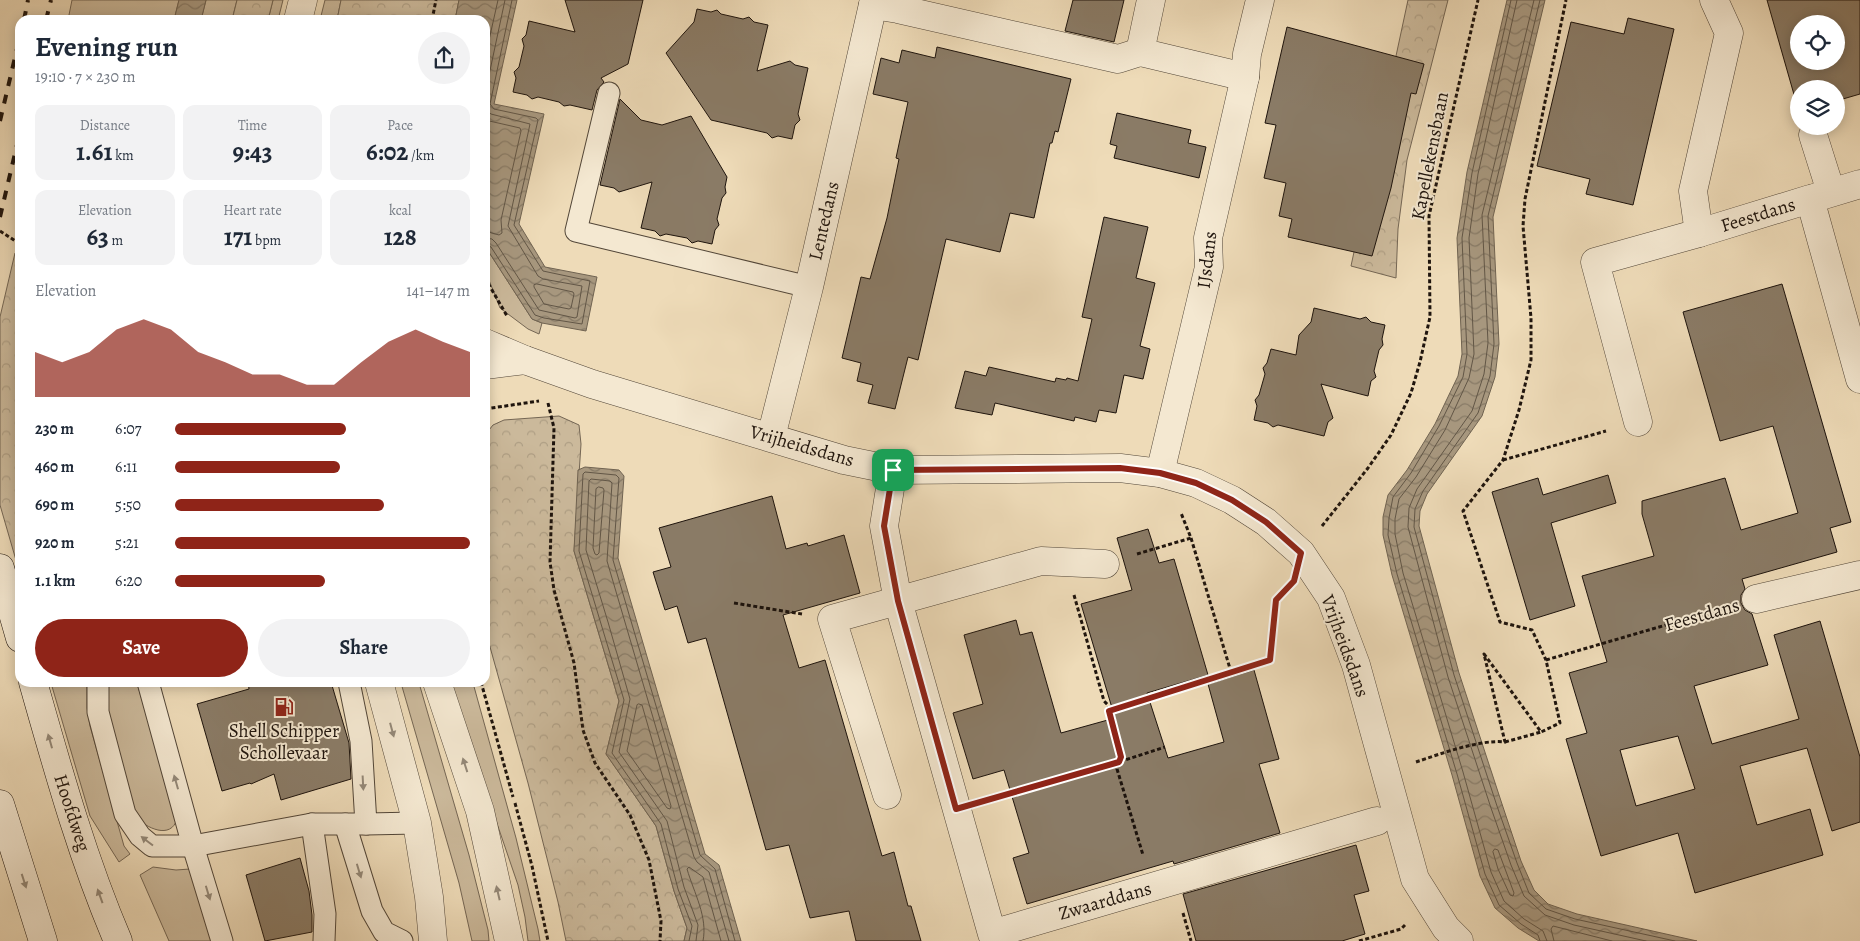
<!DOCTYPE html>
<html lang="en">
<head>
<meta charset="utf-8">
<style>
  :root { --surface:#fff; --page:#f2f2f3; --text:#1f2937; --muted:#747a83; --accent:#8f2418 }
  body { margin:0; font-family:Alegreya,serif; background:var(--page); color:var(--text); height:100vh; display:flex; flex-direction:column; font-size:19px; white-space:nowrap }
  * { box-sizing:border-box; margin:0 }
  p { font-size:16px; color:var(--muted) }
  .icon { flex:none; width:28px; height:28px; fill:none; stroke:currentColor; stroke-width:2; stroke-linecap:round; stroke-linejoin:round }
  .map { position:relative; flex:1; overflow:hidden }
  .drawer { position:absolute; left:15px; top:15px; width:475px; height:672px; display:flex; flex-direction:column; background:var(--surface); border-radius:15px; box-shadow:0 2px 12px #0003 }
  .drawer>* { flex:none }
  .buttons { position:absolute; left:1790px; top:15px; display:grid; gap:10px }
  .buttons a { display:grid; place-items:center; width:55px; height:55px; border-radius:50%; background:var(--surface); box-shadow:0 2px 12px #0003; font-size:25px }
  .pin { position:absolute; display:grid; place-items:center; width:42px; height:42px; color:#fff; margin:-21px; border-radius:10px; box-shadow:0 2px 8px #0006 }
  .round { display:grid; place-items:center; flex:none; width:52px; height:52px; border-radius:26px; background:var(--page) }
  .head { display:flex; align-items:center; justify-content:space-between; height:85px; padding:0 20px }
  h1 { font-size:28px; font-weight:700; line-height:38px }
  .figures { display:grid; grid-template-columns:repeat(3,1fr); gap:8px; height:85px; padding:5px 20px }
  .figures div { display:grid; align-content:center; border-radius:12px; background:var(--page); text-align:center }
  .figures b { font-size:25px; font-weight:700 }
  .figures small { font-size:14px; font-weight:400 }
  .figures p { font-size:14px }
  .chart { height:140px; padding:10px 20px }
  .chart p { display:flex; justify-content:space-between }
  .chart svg { width:100%; height:90px; margin-top:5px; fill:var(--accent); opacity:.7 }
  .cta { display:flex; gap:10px; margin-top:auto; padding:10px 20px }
  .cta a { flex:1; height:58px; border-radius:30px; background:var(--accent); color:#fff; font-size:20px; font-weight:700; line-height:58px; text-align:center }
  .cta a+a { background:var(--page); color:var(--text) }
  ul { padding:0 20px; list-style:none; font-size:16px }
  li { display:grid; grid-template-columns:80px 60px 1fr; align-items:center; height:38px }
  li i { height:12px; border-radius:6px; background:var(--accent) }
  .map>svg:first-child { display:block }
  .green { fill:#cbb99b; stroke:#746654 }
  .forest { fill:url(#forest-crowns); stroke:#746654 }
  .water { fill:url(#water-waves); stroke:#706351 }
  .lines { fill:none; stroke-linecap:round; stroke-linejoin:round }
  .shore { stroke:#625646; stroke-width:1 }
  .building { fill:#8a7b66; stroke:#1e140d; fill-rule:evenodd }
  .service-casing { stroke:#524638; stroke-width:23 }
  .pedestrian-casing { stroke:#524638; stroke-width:29 }
  .minor-casing { stroke:#524638; stroke-width:29 }
  .tertiary-casing { stroke:#524638; stroke-width:29 }
  .secondary-casing { stroke:#1e140d; stroke-width:29 }
  .path { stroke:#1e140d; stroke-width:3; stroke-dasharray:4 2.5; stroke-linecap:butt }
  .service { stroke:#f4e8d1; stroke-width:21 }
  .pedestrian { stroke:#f4e8d1; stroke-width:28 }
  .minor { stroke:#f4e8d1; stroke-width:28 }
  .tertiary { stroke:#f4e8d1; stroke-width:28 }
  .secondary { stroke:#f4e8d1; stroke-width:28 }
  .rail { stroke:#1e140d; stroke-width:4; stroke-dasharray:9 9; stroke-linecap:butt }
  .oneway { fill:#948979 }
  .route-casing { stroke:#fff; stroke-width:10 }
  .route { stroke:#8f2418; stroke-width:6 }
  .labels { text-anchor:middle; dominant-baseline:central; stroke-width:4; stroke-linejoin:round; paint-order:stroke }
  .street-label { font-size:19px; fill:#1e140d; stroke:#f4e8d1 }
  .poi-label { font-size:19px; fill:#1e140d; stroke:#f4e8d1 }
</style>
</head>
<body>
<div class="map">
<svg width="1860" height="941" viewBox="0 0 1860 941">
  <defs>
    <pattern id="forest-crowns" width="20" height="18" patternUnits="userSpaceOnUse" patternTransform="scale(1.25)"><rect width="20" height="18" fill="#cbb99b"/><path d="M2 6a3 3 0 1 1 6 0M12 15a3 3 0 1 1 6 0" fill="none" stroke="#ae9e84"/></pattern>
    <pattern id="water-waves" width="16" height="10" patternUnits="userSpaceOnUse" patternTransform="scale(1.25)"><rect width="16" height="10" fill="#a7977e"/><path d="M0 5q4-4 8 0t8 0" fill="none" stroke="#877a66"/></pattern>
  </defs>
  <rect width="100%" height="100%" fill="#eedbb8"/>
  <filter id="stains"><feTurbulence type="fractalNoise" baseFrequency=".004" numOctaves="4"/><feColorMatrix values="0 0 0 0 .2 0 0 0 0 .09 0 0 0 0 .02 0 0 0 .5 -.17"/></filter>
  <radialGradient id="worn" r=".72"><stop offset=".6" stop-color="#630" stop-opacity="0"/><stop offset="1" stop-color="#630" stop-opacity=".3"/></radialGradient>
  <g class="green">
    <polygon points="72,0 179,0 174,20 68,20"/>
    <polygon points="206,0 237,0 232,20 201,20"/>
    <polygon points="273,0 283,0 278,20 268,20"/>
    <polygon points="325,0 341,0 337,20 320,20"/>
    <polygon points="485,246 532,319 542,323 539,334 528,329 500,308 485,270"/>
    <polygon points="51,683 87,683 87,708 90,726 124,846 130,854 119,862 90,816"/>
    <path d="M106 683H137L177 819C171 840 146 828 136 817L105 712Z"/>
    <polygon points="401,683 419,683 469,855 488,930 489,941 472,941 459,883"/>
    <polygon points="449,683 473,683 516,838 538,929 540,941 528,941 525,917 518,885"/>
    <polygon points="153,867 176,870 190,869 212,941 169,941 140,875"/>
  </g>
  <g class="forest">
    <polygon points="237,0 273,0 268,20 232,20"/>
    <polygon points="341,0 459,0 455,20 337,20"/>
    <polygon points="1408,0 1448,0 1407,160 1398,229 1396,278 1351,266"/>
    <polygon points="15,253 20,256 20,574 0,505 0,317"/>
    <polygon points="559,416 579,425 581,444 574,551 619,701 606,754 656,826 674,891 687,928 684,941 566,941 558,902 528,783 485,629 485,435 493,425 504,420"/>
  </g>
  <g class="water">
    <polygon points="179,0 206,0 201,20 174,20"/>
    <polygon points="459,0 517,0 494,104 544,114 519,224 545,267 597,277 586,331 542,323 532,319 485,246 485,20 455,20"/>
    <polygon points="1507,0 1545,0 1493,217 1499,344 1495,377 1482,416 1427,494 1420,511 1419,526 1459,673 1502,804 1521,861 1534,890 1548,904 1577,914 1697,941 1539,941 1518,928 1495,908 1480,876 1452,775 1392,575 1383,535 1383,517 1388,495 1407,470 1435,424 1458,376 1462,354 1457,238 1467,172"/>
    <polygon points="585,467 619,470 624,476 618,558 705,854 719,865 741,941 684,941 687,928 674,891 656,826 606,754 619,701 574,551 578,470"/>
  </g>
  <g class="lines">
    <g class="shore">
      <polyline points="1511,0 1472,173 1462,238 1467,354 1463,377 1439,426 1411,473 1393,497 1389,518 1388,535 1397,574 1457,774 1485,874 1499,905 1521,924 1538,935 1540,941"/>
      <polyline points="1517,0 1478,174 1469,238 1474,354 1469,378 1445,430 1416,477 1399,499 1395,519 1395,534 1403,573 1463,772 1491,872 1504,901 1524,919 1543,931 1547,941"/>
      <polyline points="1534,0 1482,215 1488,343 1484,374 1472,411 1417,489 1409,508 1408,527 1448,677 1491,808 1511,865 1524,896 1545,915 1574,925 1646,941"/>
      <polyline points="1540,0 1488,216 1494,344 1490,376 1478,413 1423,491 1415,509 1414,527 1454,675 1497,806 1517,863 1529,893 1546,909 1575,919 1675,941"/>
      <polyline points="485,58 498,0"/>
      <polyline points="485,94 505,0"/>
      <polyline points="485,109 491,114 530,124 508,226 538,276 543,279 582,286 577,317 575,318 539,310 496,243 492,239 485,238"/>
      <polyline points="485,120 520,128 521,131 501,220 502,233 499,235 485,231"/>
      <polyline points="485,244 491,247 535,315 544,318 582,324 590,281 543,271 514,225 538,120 536,118 494,109 490,104 512,0"/>
      <polygon points="537,284 573,292 574,294 571,308 569,309 544,304 534,287 534,285"/>
      <polygon points="599,487 603,488 604,490 599,553 597,555 595,554 593,548 596,489"/>
      <polygon points="639,704 642,705 671,806 670,809 667,808 627,751 637,705"/>
      <polygon points="1495,849 1498,850 1514,893 1513,896 1510,895 1498,869 1493,852"/>
      <polyline points="689,941 692,926 678,889 661,824 612,753 624,700 579,551 583,474 585,472 616,475 619,478 613,560 700,855 715,869 735,941"/>
      <polyline points="696,941 698,925 684,887 667,821 619,752 630,699 608,622 586,550 589,481 591,479 610,481 612,483 607,561 694,857 697,862 709,872 729,941"/>
      <path d="M703 941C708 917 694 893 687 869L689 867 703 877 721 941"/>
      <polyline points="1554,941 1551,929 1553,926 1612,941"/>
    </g>
  </g>
  <g class="building">
    <polygon points="565,0 643,0 628,64 601,78 604,82 597,90 592,110 570,105 564,106 559,102 538,97 532,99 527,95 513,92 516,78 514,72 519,67 524,46 522,39 526,35 529,21 575,32"/>
    <polygon points="1073,0 1124,0 1114,42 1065,31"/>
    <path d="M1767 0H1860V94L1836 101V89H1799V112ZM1799 24H1836V61H1799Z"/>
    <polygon points="697,9 711,12 717,10 721,14 743,19 749,17 754,22 768,25 757,71 790,61 795,65 808,68 798,114 800,120 795,125 792,139 778,136 772,138 767,133 711,120 666,53 694,22"/>
    <polygon points="1628,18 1674,29 1633,205 1586,194 1590,179 1537,166 1571,22 1624,34"/>
    <polygon points="1287,27 1424,64 1416,94 1411,93 1391,188 1372,256 1288,237 1292,219 1279,216 1286,183 1264,178 1276,125 1265,123"/>
    <polygon points="937,47 1071,79 1058,132 1055,131 1052,143 1050,143 1034,218 1010,213 1000,252 946,239 918,360 908,357 895,409 868,403 873,385 857,381 861,363 842,358 861,277 870,279 887,218 899,159 896,158 908,102 873,94 881,58 899,63 902,50 935,58"/>
    <polygon points="620,99 641,120 662,125 691,116 727,177 725,187 726,193 722,198 717,219 719,225 715,230 712,244 698,241 692,243 687,238 666,234 660,236 655,231 641,228 652,182 619,192 614,188 600,185"/>
    <polygon points="1117,113 1191,130 1188,143 1206,147 1199,178 1114,158 1117,146 1110,144"/>
    <polygon points="1104,217 1148,227 1136,278 1155,283 1140,346 1150,349 1143,379 1124,375 1116,413 1099,410 1096,422 1075,417 1074,421 995,403 992,415 955,408 965,371 986,376 989,367 1055,382 1056,378 1066,380 1067,378 1078,381 1092,319 1082,317"/>
    <path d="M1782 284 1851 522 1830 528 1837 552 1742 579 1745 589 1741 595V603L1745 610 1752 614 1768 665 1694 686 1712 744 1799 719 1774 635 1820 621 1860 757V822L1832 831 1807 748 1740 766 1757 825 1810 809 1823 855 1695 893 1678 833 1601 856 1566 739 1587 733 1569 673 1607 662 1582 576 1654 556 1642 514V501L1725 478 1741 530 1798 513 1773 426 1720 441 1683 312ZM1678 736 1695 789 1636 806 1620 750Z"/>
    <polygon points="1314,308 1360,319 1366,317 1371,322 1385,325 1382,339 1383,345 1379,350 1374,371 1376,377 1371,381 1368,396 1321,384 1333,418 1328,422 1324,436 1278,425 1273,427 1268,423 1254,420 1257,406 1255,400 1259,395 1265,374 1263,368 1267,363 1271,349 1296,355 1299,335 1311,322"/>
    <polygon points="1608,475 1616,503 1551,523 1575,606 1530,620 1492,492 1538,478 1543,495"/>
    <polygon points="772,496 786,549 807,543 808,546 844,535 860,593 783,615 799,668 825,660 882,856 894,852 908,906 911,906 921,941 856,941 849,911 810,918 789,845 766,850 706,638 688,643 677,606 665,610 653,572 671,567 659,528"/>
    <polygon points="1148,529 1159,563 1174,559 1208,675 1147,693 1168,758 1224,742 1208,684 1254,670 1279,759 1259,764 1280,833 1174,864 1173,861 1027,904 1013,858 1029,853 1004,770 973,779 953,713 983,704 964,635 1016,620 1020,635 1032,632 1061,733 1115,718 1081,604 1132,590 1117,538"/>
    <polygon points="248,682 331,682 349,743 351,779 281,800 274,774 251,784 250,783 222,791 197,704 249,689"/>
    <polygon points="1356,845 1369,891 1354,895 1365,934 1342,941 1196,941 1183,894"/>
    <polygon points="300,858 309,891 312,915 312,932 265,941 246,875"/>
  </g>
  <g class="lines">
    <g class="service-casing">
      <g id="service">
        <polyline points="609,93 576,231 809,287"/>
        <polyline points="98,682 98,712 125,814 140,836 152,846 193,846 312,824 366,824"/>
        <polyline points="148,682 193,846 222,941"/>
        <polyline points="349,682 361,741 366,824 417,823"/>
        <polyline points="312,824 325,914 324,941"/>
        <polyline points="345,824 372,911 384,932 402,941"/>
      </g>
    </g>
    <g class="pedestrian-casing">
      <polyline id="pedestrian" points="873,5 898,9 1118,59 1140,52"/>
    </g>
    <g class="minor-casing">
      <g id="minor">
        <polyline points="1151,0 1140,52 1245,77"/>
        <polyline points="1813,135 1831,192"/>
        <polyline points="1814,198 1860,184"/>
        <polyline points="1699,233 1693,191 1729,33 1714,0"/>
        <polyline points="1638,422 1595,262 1699,233 1810,199 1860,379"/>
        <polyline points="771,437 809,287 874,0"/>
        <polyline points="893,470 884,526 898,601 992,934 1377,821"/>
        <polyline points="1160,473 1209,267 1208,238 1245,77 1247,54 1260,0"/>
        <polyline points="1756,599 1860,575"/>
        <polyline points="887,795 832,619 1041,561 1105,564"/>
      </g>
    </g>
    <g class="tertiary-casing">
      <g id="tertiary">
        <polyline points="298,20 303,0"/>
        <polyline points="485,343 525,360 592,384 844,460 893,470 1120,468 1160,473 1196,483 1232,500 1266,522 1301,553 1331,598 1356,665 1415,879 1446,928 1459,941"/>
        <polyline points="485,365 525,360"/>
        <polyline points="379,682 417,823 429,897 433,941"/>
        <polyline points="437,682 480,811 509,941"/>
      </g>
    </g>
    <g class="secondary-casing">
      <g id="secondary">
        <polyline points="0,568 20,638"/>
        <path d="M33 682C58 770 82 857 118 941"/>
        <polyline points="0,804 43,941"/>
      </g>
    </g>
    <g class="path">
      <polyline points="432,20 436,0"/>
      <polyline points="0,231 20,244"/>
      <polyline points="485,278 507,316"/>
      <polyline points="548,403 554,428 550,562 554,590 574,663 583,730 595,763 630,815 649,860 661,921 660,941"/>
      <polyline points="485,409 539,401"/>
      <polyline points="1503,460 1606,431"/>
      <polyline points="1322,526 1368,468 1391,435 1411,393 1420,362 1430,317 1429,216 1478,0"/>
      <polyline points="1191,538 1231,672"/>
      <polyline points="1137,554 1191,538 1181,513"/>
      <polyline points="1074,595 1104,701 1108,705 1121,757 1117,769 1143,855"/>
      <polyline points="734,603 802,614"/>
      <polyline points="1546,660 1724,608"/>
      <polyline points="481,682 513,797"/>
      <polyline points="1109,711 1270,659 1276,600 1286,589"/>
      <polyline points="1505,742 1541,732"/>
      <path d="M1416 762C1440 754 1480 739 1505 742L1484 654 1541 732 1560 723 1546 660 1532 630 1500 622 1463 511 1503 460 1519 410 1531 360V318L1523 226 1525 199 1566 0"/>
      <polyline points="989,800 1119,762 1165,747"/>
      <polyline points="515,803 532,866 548,941"/>
      <polyline points="1183,913 1191,941"/>
      <polyline points="1359,941 1401,929 1405,925"/>
    </g>
    <use href="#service" class="service"/>
    <use href="#pedestrian" class="pedestrian"/>
    <use href="#minor" class="minor"/>
    <use href="#tertiary" class="tertiary"/>
    <use href="#secondary" class="secondary"/>
    <g class="rail">
      <polyline points="24,20 28,0"/>
      <polyline points="46,20 51,0"/>
      <polyline points="0,121 20,36"/>
      <polyline points="0,217 20,132"/>
    </g>
  </g>
  <defs><path id="oneway-solid" d="M-6-.8H1V-3.2L6.5 0L1 3.2V.8H-6Z" transform="scale(1.25)"/></defs>
  <g class="oneway">
    <use href="#oneway-solid" transform="translate(392 730) rotate(75)"/>
    <use href="#oneway-solid" transform="translate(50 741) rotate(-106)"/>
    <use href="#oneway-solid" transform="translate(465 765) rotate(-108)"/>
    <use href="#oneway-solid" transform="translate(176 782) rotate(-106)"/>
    <use href="#oneway-solid" transform="translate(363 783) rotate(87)"/>
    <use href="#oneway-solid" transform="translate(147 841) rotate(-143)"/>
    <use href="#oneway-solid" transform="translate(359 871) rotate(73)"/>
    <use href="#oneway-solid" transform="translate(24 881) rotate(72)"/>
    <use href="#oneway-solid" transform="translate(208 893) rotate(73)"/>
    <use href="#oneway-solid" transform="translate(498 893) rotate(-103)"/>
    <use href="#oneway-solid" transform="translate(100 896) rotate(-110)"/>
  </g>
  <g class="lines">
    <g class="route-casing">
      <polygon id="route" points="1120,468 1160,473 1196,483 1232,500 1266,522 1301,553 1294,581 1276,600 1270,660 1109,711 1121,757 1119,762 956,809 898,601 884,526 893,470"/>
    </g>
    <use href="#route" class="route"/>
  </g>
  <defs>
    <g id="fuel-bare" transform="scale(1.5)"><path d="M-5.5-6h7V0h2V4h1.3V-2.5L3-4.5l.8-.8L6-3V5H2.5V1h-1V6h-7ZM-4.2-4.7v3.2H.2V-4.7Z" fill="#8f2418" stroke="#f4e8d1" stroke-width="2.5" paint-order="stroke"/></g>
  </defs>
  <g fill-rule="evenodd">
    <use href="#fuel-bare" x="284" y="707"/>
  </g>
  <g class="labels">
    <g class="street-label">
      <text transform="translate(1430 156) rotate(-79)">Kapellekensbaan</text>
      <text transform="translate(1758 215) rotate(-17)">Feestdans</text>
      <text transform="translate(824 221) rotate(-77)">Lentedans</text>
      <text transform="translate(1207 260) rotate(-83)">IJsdans</text>
      <text transform="translate(802 446) rotate(16)">Vrijheidsdans</text>
      <text transform="translate(1702 615) rotate(-16)">Feestdans</text>
      <text transform="translate(1345 646) rotate(70)">Vrijheidsdans</text>
      <text transform="translate(72 813) rotate(72)">Hoofdweg</text>
      <text transform="translate(1105 901) rotate(-16)">Zwaarddans</text>
    </g>
    <g class="poi-label">
      <text x="284" y="731">Shell Schipper<tspan x="284" dy="22">Schollevaar</tspan></text>
    </g>
  </g>
  <rect width="100%" height="100%" filter="url(#stains)"/>
  <rect width="100%" height="100%" fill="url(#worn)"/>
</svg>
<div class="buttons">
<a><svg class="icon" aria-label="locate" viewBox="0 0 24 24"><circle cx="12" cy="12" r="6"/><path d="M12 2v4M12 18v4M2 12h4M18 12h4"/></svg></a>
<a><svg class="icon" aria-label="layers" viewBox="0 0 24 24"><path d="M12 4l9 5-9 5-9-5zM3 14l9 5 9-5"/></svg></a>
</div>
<div class="pin" style="left:893px;top:470px;background:#1e9e55"><svg class="icon" aria-label="arrive" viewBox="0 0 24 24"><path d="M6 21V4h12l-3 4 3 4H6"/></svg></div>
<section class="drawer">
<div class="head"><div><h1>Evening run</h1><p>19:10 · 7 × 230 m</p></div><a class="round"><svg class="icon" aria-label="share" viewBox="0 0 24 24"><path d="M12 15V3M7 8l5-5 5 5M5 13v7h14v-7"/></svg></a></div>
<div class="figures">
<div><p>Distance</p><b>1.61<small> km</small></b></div>
<div><p>Time</p><b>9:43</b></div>
<div><p>Pace</p><b>6:02<small> /km</small></b></div>
</div>
<div class="figures">
<div><p>Elevation</p><b>63<small> m</small></b></div>
<div><p>Heart rate</p><b>171<small> bpm</small></b></div>
<div><p>kcal</p><b>128</b></div>
</div>
<div class="chart"><p><span>Elevation</span>141–147 m</p>
<svg viewBox="0 0 160 44" preserveAspectRatio="none"><path d="M0 44V22L10 27L20 22L30 11L40 6L50 11L60 22L70 27L80 33L90 33L100 38L110 38L120 27L130 17L140 11L150 17L160 22V44z"/></svg>
</div>
<ul>
<li><b>230 m</b>6:07<i style="width:58%"></i></li>
<li><b>460 m</b>6:11<i style="width:56%"></i></li>
<li><b>690 m</b>5:50<i style="width:71%"></i></li>
<li><b>920 m</b>5:21<i style="width:100%"></i></li>
<li><b>1.1 km</b>6:20<i style="width:51%"></i></li>
</ul>
<div class="cta"><a>Save</a><a>Share</a></div>
</section>
</div>
</body>
</html>
